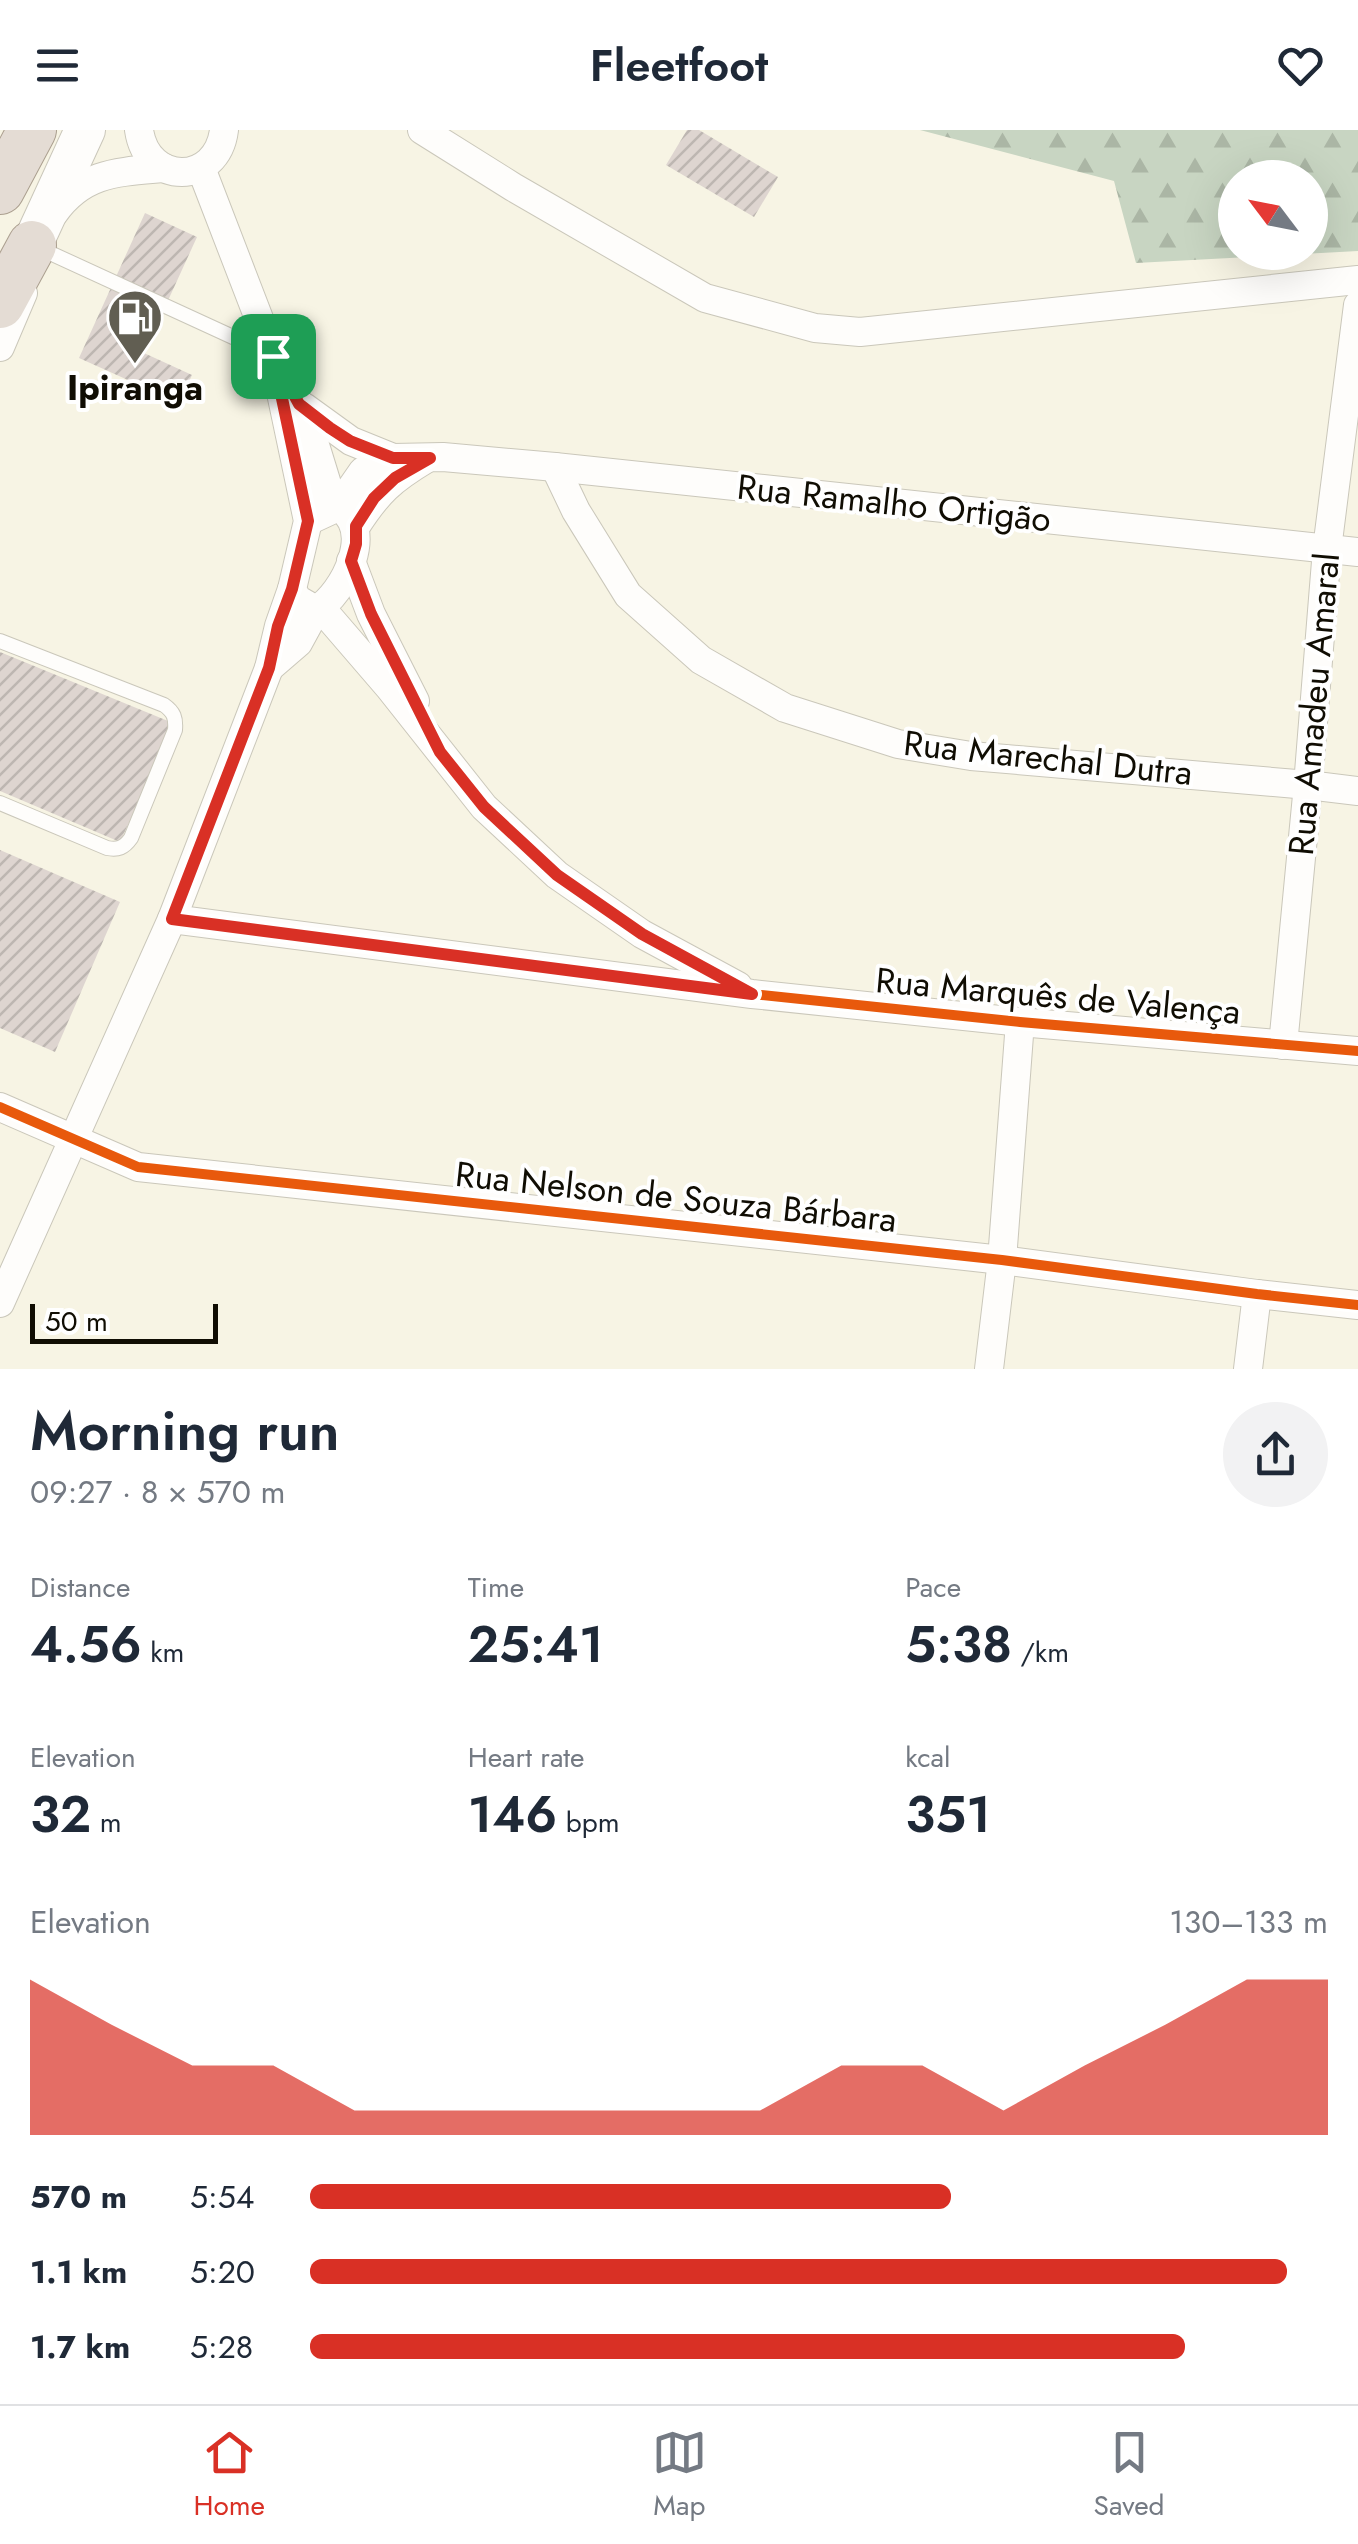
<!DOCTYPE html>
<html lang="en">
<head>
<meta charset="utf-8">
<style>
  :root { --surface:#fff; --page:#f2f2f3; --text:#1f2937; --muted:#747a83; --line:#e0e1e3; --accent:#d93025 }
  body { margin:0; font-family:Jost,sans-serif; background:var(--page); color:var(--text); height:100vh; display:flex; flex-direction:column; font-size:38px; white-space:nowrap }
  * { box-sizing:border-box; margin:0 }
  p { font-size:32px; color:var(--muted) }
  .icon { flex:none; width:55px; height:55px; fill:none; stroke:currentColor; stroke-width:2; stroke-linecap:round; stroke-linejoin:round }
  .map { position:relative; height:1239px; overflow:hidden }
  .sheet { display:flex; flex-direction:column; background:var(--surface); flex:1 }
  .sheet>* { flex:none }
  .needle { width:65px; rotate:302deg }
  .buttons { position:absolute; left:1218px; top:30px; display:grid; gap:20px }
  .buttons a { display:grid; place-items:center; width:110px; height:110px; border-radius:50%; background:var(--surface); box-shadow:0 10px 40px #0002; font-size:50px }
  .scale { position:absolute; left:30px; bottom:25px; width:188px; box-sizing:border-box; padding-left:10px; border:5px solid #100d03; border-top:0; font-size:28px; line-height:35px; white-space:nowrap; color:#100d03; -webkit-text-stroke:8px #fff; paint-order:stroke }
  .pin { position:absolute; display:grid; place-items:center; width:85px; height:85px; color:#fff; margin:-42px; border-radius:20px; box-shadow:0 5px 15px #0006 }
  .round { display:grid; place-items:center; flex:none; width:105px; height:105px; border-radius:52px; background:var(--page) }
  .head { display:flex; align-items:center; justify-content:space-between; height:170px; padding:0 30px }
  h1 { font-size:55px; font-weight:600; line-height:75px }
  .stats { display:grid; grid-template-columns:repeat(3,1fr); gap:15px; height:170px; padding:10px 30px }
  .stats div { display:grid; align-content:center }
  .stats b { font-size:50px; font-weight:600 }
  .stats small { font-size:28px; font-weight:400 }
  .stats p { font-size:28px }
  .chart { height:280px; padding:20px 30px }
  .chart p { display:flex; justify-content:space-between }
  .chart svg { width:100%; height:180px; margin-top:10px; fill:var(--accent); opacity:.7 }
  ul { padding:0 30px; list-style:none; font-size:32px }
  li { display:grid; grid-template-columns:160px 120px 1fr; align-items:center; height:75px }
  li i { height:25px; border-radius:12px; background:var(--accent) }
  header { display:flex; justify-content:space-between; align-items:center; height:130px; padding:0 30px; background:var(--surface); font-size:45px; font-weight:600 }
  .dock { display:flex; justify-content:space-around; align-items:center; height:140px; border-top:2px solid var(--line); background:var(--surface); font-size:28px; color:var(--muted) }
  .dock a { display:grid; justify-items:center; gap:5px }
  .dock .active { color:var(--accent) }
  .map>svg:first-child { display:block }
  .forest { fill:url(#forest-firs); fill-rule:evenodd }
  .building { fill:url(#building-hatch) }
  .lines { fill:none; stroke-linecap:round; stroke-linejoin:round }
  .service-casing { stroke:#cac7ba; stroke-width:16 }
  .minor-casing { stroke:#cac7ba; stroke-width:30 }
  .secondary-casing { stroke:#cac7ba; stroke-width:42 }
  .trunk-casing { stroke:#ab9f8f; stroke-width:50 }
  .service { stroke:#fefdfb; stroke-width:14 }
  .minor { stroke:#fefdfb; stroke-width:28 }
  .secondary { stroke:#fefdfb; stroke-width:40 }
  .trunk { stroke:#e4dcd4; stroke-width:48 }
  .cycleway-casing { stroke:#fff; stroke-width:16 }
  .cycleway { stroke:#e8590c; stroke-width:10 }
  .route-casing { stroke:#fff; stroke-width:20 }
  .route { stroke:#d93025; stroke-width:12 }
  .labels { text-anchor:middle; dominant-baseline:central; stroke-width:8; stroke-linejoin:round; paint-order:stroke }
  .poi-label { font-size:35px; font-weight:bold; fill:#100d03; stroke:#fff }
  .street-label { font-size:35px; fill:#100d03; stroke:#fff }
</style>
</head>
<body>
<header><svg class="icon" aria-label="menu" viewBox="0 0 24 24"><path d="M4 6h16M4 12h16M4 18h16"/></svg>Fleetfoot<svg class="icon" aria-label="heart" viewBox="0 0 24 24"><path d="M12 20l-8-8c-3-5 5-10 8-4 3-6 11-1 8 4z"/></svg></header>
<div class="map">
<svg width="1358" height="1239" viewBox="0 0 1358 1239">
  <defs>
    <pattern id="forest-firs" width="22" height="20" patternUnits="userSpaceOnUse" patternTransform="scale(2.5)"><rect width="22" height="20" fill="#c8d5c2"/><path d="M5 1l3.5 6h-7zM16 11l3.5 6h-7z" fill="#abb6a5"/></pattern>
    <pattern id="building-hatch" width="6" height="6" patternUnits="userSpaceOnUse" patternTransform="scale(2.5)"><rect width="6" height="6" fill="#ded5d0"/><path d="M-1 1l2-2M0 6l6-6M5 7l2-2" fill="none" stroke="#bdb6b1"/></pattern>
  </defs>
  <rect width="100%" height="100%" fill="#f7f4e4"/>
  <path class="forest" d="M920 0H1358V121L1136 133 1114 51ZM1235 48H1310V122H1235Z"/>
  <g class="building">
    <polygon points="687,0 699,0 778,47 754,87 666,35"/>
    <polygon points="145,83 197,107 144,223 192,245 179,273 79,228"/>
    <polygon points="0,522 168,591 176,590 120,712 0,661"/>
    <polygon points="0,720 120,772 55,922 0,898"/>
  </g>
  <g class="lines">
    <g class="service-casing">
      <g id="service">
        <polyline points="37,117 272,225"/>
        <path d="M0 511 164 575C174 582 176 588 175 600L131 708C124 718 118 720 107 718L0 673"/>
      </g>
    </g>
    <g class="minor-casing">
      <g id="minor">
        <path d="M139 0C147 56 217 56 224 0"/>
        <polyline points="422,0 513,57 705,168 815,198 860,202 1358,150"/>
        <polyline points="201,38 273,225"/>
        <path d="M54 83C83 42 118 42 164 38"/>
        <polyline points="0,217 23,163"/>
        <polyline points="304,277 351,311 393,328"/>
        <polyline points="555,337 576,381 628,465 701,530 785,578 898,614 971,626 1308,655 1358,661"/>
        <path d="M334 377 307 289 273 225 308 391 292 459 297 469 316 480C345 463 376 398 338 377"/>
        <polyline points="308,391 338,377 363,341 393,328 443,327 555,337 1358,422"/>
        <path d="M356 396C378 362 391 350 426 329"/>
        <polyline points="351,431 371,484 415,571"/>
        <polyline points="292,459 279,496 269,538 298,513 316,480"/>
        <polyline points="321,478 389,557 484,677 557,745 642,804 738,856"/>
        <polyline points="172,789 752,864 1020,892 1358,921"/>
        <polyline points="1283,915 1308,655 1327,419 1358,175"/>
        <polyline points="0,977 138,1037 1002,1130 1257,1164 1358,1175"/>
        <polyline points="0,1173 172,789 269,538"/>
        <polyline points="989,1239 1002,1130 1020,892"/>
        <polyline points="1248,1239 1257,1164"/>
      </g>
    </g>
    <g class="secondary-casing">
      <polyline id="secondary" points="32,115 85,0"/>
    </g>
    <g class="trunk-casing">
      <g id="trunk">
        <polyline points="0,60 32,0"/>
        <polyline points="0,174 32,115"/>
      </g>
    </g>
    <use href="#service" class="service"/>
    <use href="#minor" class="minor"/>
    <use href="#secondary" class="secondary"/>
    <use href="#trunk" class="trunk"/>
    <g class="cycleway-casing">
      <g id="cycleway">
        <polyline points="172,789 752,864 1020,892 1358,921"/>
        <polyline points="0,977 138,1037 1002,1130 1257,1164 1358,1175"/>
      </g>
    </g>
    <use href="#cycleway" class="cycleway"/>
  </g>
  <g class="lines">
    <g class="route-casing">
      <polygon id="route" points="273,226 299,274 330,298 350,311 393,328 430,328 395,348 374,368 356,396 356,414 351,431 371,484 440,622 484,677 557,745 642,804 752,864 172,789 269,538 278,496 292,459 308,391"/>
    </g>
    <use href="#route" class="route"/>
  </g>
  <defs>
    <g id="fuel-pin" transform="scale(2.875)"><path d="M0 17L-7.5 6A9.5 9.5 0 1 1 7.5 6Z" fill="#615e52" stroke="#fff"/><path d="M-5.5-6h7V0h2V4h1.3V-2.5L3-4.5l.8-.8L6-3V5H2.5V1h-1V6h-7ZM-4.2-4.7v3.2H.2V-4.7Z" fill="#fff"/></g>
  </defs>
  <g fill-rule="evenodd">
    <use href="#fuel-pin" x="135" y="187"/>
  </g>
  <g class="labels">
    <g class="poi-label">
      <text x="135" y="258">Ipiranga</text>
    </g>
    <g class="street-label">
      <text transform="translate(894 373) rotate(6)">Rua Ramalho Ortigão</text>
      <text transform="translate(1314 574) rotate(-85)">Rua Amadeu Amaral</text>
      <text transform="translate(1048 628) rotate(6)">Rua Marechal Dutra</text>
      <text transform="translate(1058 866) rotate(5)">Rua Marquês de Valença</text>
      <text transform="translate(676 1067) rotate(6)">Rua Nelson de Souza Bárbara</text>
    </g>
  </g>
</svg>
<div class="buttons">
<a><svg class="needle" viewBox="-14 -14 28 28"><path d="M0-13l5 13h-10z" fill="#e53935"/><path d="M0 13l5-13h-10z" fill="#747a83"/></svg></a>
</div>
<div class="scale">50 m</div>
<div class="pin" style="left:273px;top:226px;background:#1e9e55"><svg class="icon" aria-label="arrive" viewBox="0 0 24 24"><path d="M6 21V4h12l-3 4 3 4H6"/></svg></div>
</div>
<section class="sheet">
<div class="head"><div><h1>Morning run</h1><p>09:27 · 8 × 570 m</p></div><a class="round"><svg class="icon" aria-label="share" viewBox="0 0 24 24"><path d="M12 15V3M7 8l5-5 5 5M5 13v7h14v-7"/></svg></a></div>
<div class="stats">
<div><p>Distance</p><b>4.56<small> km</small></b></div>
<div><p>Time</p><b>25:41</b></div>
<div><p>Pace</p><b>5:38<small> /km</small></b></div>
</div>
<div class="stats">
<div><p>Elevation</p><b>32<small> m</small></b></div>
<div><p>Heart rate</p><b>146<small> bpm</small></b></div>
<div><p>kcal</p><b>351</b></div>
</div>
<div class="chart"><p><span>Elevation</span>130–133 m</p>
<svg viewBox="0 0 160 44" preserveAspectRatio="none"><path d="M0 44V6L10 17L20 27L30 27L40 38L50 38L60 38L70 38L80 38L90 38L100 27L110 27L120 38L130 27L140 17L150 6L160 6V44z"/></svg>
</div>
<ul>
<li><b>570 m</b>5:54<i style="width:63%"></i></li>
<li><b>1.1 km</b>5:20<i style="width:96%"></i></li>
<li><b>1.7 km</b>5:28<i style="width:86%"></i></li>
</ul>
</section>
<nav class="dock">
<a class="active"><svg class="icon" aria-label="home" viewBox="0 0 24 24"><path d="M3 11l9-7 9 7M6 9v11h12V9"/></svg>Home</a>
<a><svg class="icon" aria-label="map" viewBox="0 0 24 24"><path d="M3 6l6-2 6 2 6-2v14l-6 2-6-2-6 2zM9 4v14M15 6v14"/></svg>Map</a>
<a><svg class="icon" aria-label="saved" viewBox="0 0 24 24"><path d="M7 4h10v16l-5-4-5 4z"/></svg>Saved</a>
</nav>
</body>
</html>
